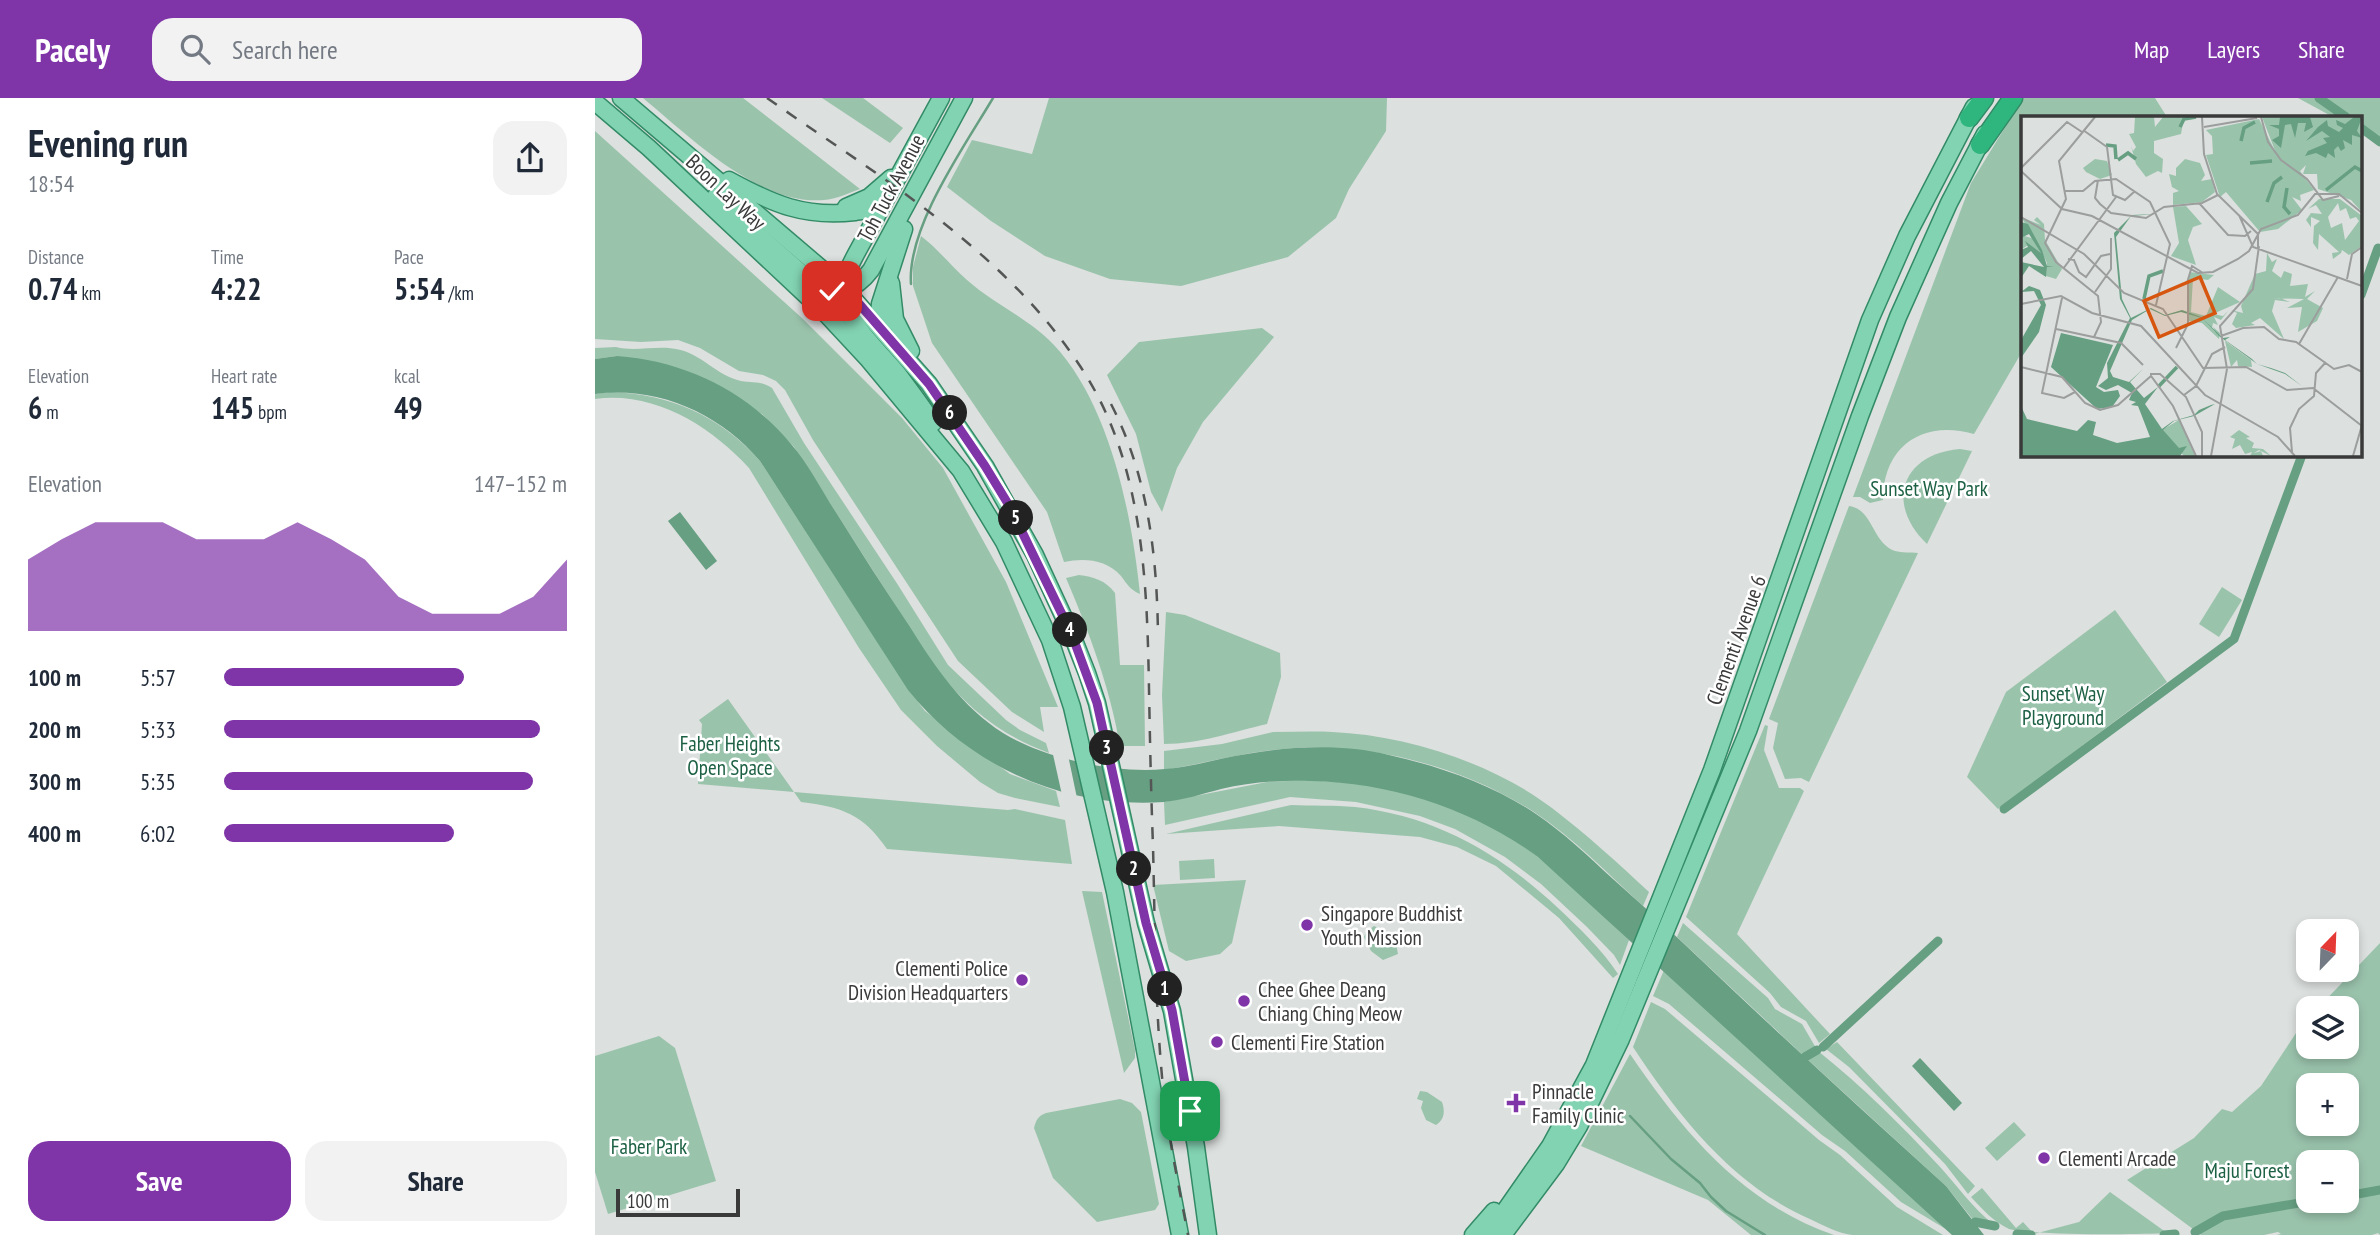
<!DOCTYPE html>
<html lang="en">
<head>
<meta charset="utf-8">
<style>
  :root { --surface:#fff; --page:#f2f2f3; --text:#1f2937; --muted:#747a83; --accent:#7f35a7 }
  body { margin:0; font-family:"PT Sans Narrow",sans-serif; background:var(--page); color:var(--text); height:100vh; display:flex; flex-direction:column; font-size:26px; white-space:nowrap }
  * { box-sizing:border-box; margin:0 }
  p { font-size:23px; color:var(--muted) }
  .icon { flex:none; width:38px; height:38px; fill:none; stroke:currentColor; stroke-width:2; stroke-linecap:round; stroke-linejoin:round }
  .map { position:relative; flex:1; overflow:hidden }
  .side { display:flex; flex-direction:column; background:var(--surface); width:595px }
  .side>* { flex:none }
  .needle { width:46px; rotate:23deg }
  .buttons { position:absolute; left:1701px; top:821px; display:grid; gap:14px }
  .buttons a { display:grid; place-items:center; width:63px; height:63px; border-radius:14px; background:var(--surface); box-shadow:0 4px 10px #0003; font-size:35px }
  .scale { position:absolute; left:21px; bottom:18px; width:124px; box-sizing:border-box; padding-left:7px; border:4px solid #393a39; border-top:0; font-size:19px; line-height:24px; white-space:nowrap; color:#393a39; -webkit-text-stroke:5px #fff; paint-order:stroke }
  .pin { position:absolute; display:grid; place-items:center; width:60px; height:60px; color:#fff; margin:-30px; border-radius:14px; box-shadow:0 4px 10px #0006 }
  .km { position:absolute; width:35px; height:35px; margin:-18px; border-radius:50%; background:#222; color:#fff; font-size:19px; line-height:35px; text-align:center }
  .round { display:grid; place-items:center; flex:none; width:74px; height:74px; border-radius:21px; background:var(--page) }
  .overview { display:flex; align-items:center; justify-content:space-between; height:119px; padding:0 28px }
  h1 { font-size:38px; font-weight:700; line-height:52px }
  .stats { display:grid; grid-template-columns:repeat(3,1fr); gap:10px; height:119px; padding:7px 28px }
  .stats div { display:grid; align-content:center }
  .stats b { font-size:30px; font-weight:700 }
  .stats small { font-size:19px; font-weight:400 }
  .stats p { font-size:19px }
  .chart { height:196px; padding:14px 28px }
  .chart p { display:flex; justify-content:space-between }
  .chart svg { width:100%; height:126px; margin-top:7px; fill:var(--accent); opacity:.7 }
  .action { display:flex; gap:14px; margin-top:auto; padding:14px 28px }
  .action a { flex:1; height:80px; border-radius:21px; background:var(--accent); color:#fff; font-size:28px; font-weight:700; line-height:80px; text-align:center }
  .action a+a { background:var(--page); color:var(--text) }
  ul { padding:0 28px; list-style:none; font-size:23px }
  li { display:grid; grid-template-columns:112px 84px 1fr; align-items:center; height:52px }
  li i { height:18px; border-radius:9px; background:var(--accent) }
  header { display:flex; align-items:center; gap:42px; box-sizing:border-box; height:98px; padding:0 35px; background:var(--accent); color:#fff }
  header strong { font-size:33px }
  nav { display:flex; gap:38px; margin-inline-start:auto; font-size:24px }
  .search { width:490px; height:63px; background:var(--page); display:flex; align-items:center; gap:18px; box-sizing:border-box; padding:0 24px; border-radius:21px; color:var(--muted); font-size:26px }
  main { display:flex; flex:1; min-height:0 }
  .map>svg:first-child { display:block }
  .green { fill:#9ac3ac; fill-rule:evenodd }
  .water { fill:#669f82 }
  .pier { fill:#dce0de }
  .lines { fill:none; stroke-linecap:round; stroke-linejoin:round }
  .stream { stroke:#669f82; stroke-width:2.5 }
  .canal { stroke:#669f82; stroke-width:9 }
  .primary-casing { stroke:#328b66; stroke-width:19 }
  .motorway-casing { stroke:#328b66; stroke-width:21 }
  .primary { stroke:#82d3b2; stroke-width:16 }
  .motorway { stroke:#2fb67f; stroke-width:18 }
  .rail { stroke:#545655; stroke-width:2.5; stroke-dasharray:12 12; stroke-linecap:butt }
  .route-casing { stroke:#fff; stroke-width:14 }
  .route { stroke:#7f35a7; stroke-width:9 }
  .poi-dot { fill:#7f35a7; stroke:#fff; stroke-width:2.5 }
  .labels { text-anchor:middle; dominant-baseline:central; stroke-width:5; stroke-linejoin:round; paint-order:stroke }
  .street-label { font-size:21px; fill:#393a39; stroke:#fff }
  .park-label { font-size:21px; fill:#1d6144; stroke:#fff }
  .poi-label { font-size:21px; fill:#393a39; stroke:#fff; text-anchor:start }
  .inset-river { fill:none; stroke:#669f82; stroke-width:3.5 }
  .inset-road { fill:none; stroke:#9b9e9c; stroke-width:2 }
  .view { fill:#d65610; fill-opacity:0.15; stroke:#d65610; stroke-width:3.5 }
  .inset-edge { fill:none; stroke:#393a39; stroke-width:3.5 }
</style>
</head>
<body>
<header>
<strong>Pacely</strong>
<div class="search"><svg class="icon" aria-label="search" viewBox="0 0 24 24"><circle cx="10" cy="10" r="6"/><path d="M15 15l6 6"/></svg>Search here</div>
<nav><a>Map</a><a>Layers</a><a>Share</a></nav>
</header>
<main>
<section class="side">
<div class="overview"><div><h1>Evening run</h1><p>18:54</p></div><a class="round"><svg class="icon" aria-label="share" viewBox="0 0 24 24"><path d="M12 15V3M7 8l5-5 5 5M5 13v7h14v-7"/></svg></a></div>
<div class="stats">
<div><p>Distance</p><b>0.74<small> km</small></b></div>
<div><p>Time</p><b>4:22</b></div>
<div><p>Pace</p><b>5:54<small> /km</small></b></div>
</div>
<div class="stats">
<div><p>Elevation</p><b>6<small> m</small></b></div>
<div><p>Heart rate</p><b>145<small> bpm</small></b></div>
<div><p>kcal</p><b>49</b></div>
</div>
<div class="chart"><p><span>Elevation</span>147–152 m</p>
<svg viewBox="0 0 160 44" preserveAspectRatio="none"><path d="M0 44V19L10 12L20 6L30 6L40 6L50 12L60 12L70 12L80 6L90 12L100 19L110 32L120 38L130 38L140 38L150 32L160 19V44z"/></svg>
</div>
<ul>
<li><b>100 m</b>5:57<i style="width:70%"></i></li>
<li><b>200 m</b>5:33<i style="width:92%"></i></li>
<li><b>300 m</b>5:35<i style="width:90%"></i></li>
<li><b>400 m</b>6:02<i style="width:67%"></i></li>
</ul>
<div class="action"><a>Save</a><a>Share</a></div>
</section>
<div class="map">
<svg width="1785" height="1137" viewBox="0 0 1785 1137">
  <rect width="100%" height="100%" fill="#dce0de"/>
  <g class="green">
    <path d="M48 0H148L265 91C254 95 241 101 229 102 164 108 94 38 48 0Z"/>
    <polygon points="227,0 268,0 308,30 295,45"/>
    <polygon points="454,0 792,0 791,33 754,91 741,120 693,159 586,188 515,181 450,158 396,123 352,89 377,42 437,56"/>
    <path d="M1428 0H1560L1572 19H1428V252L1379 336C1328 321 1288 348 1288 402L1275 405 1265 399H1258L1376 85Z"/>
    <polygon points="1703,0 1785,0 1785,44 1766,34 1766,19 1738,19"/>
    <polygon points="0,33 208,221 307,320 348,370 411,484 463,609 445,609 449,634 417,614 363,563 218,342 190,292 181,283 168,277 144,273 105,250 83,242 46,244 0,241"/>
    <path d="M326 138C343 151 356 168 372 182 399 206 433 220 458 246 515 306 537 417 545 496 534 491 533 487 526 478 511 461 489 460 469 464L452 414 337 245 318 188V169Z"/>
    <polygon points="667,230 679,239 608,324 582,370 567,414 556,394 541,336 512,277 544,244"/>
    <path d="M21 249C41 254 61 247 81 251 106 255 122 278 146 283 158 285 167 283 177 290L209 345 303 487 353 567 411 622 425 632 451 645 454 655C405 637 374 611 341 571L199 349 167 316 22 258 0 261V250Z"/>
    <path d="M15 294C73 295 126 318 165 363L313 591 330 613 415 676 461 693 465 709 420 700 403 695 385 684 342 648 306 612 264 550 154 370C115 328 60 293 0 301V296Z"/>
    <path d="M1365 351 1377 353 1332 446C1290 406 1306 356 1365 351Z"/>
    <path d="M1254 408C1278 411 1277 445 1300 453 1307 455 1315 454 1323 455L1214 684 1206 680 1190 681 1178 650 1183 625 1174 621Z"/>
    <path d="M484 477C499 479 510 482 520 495L525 567H549L550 648H525C515 589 494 534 471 480Z"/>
    <polygon points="1627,489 1647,502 1624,539 1604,526"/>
    <polygon points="1520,512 1572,584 1403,711 1372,679 1411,594"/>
    <path d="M571 514 590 517 685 555 686 579 672 626C637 634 605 646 569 646L567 597Z"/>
    <path d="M133 601 199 694 413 712 420 711 470 722 477 766 292 751C268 716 247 709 206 704L199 694 103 686 107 626 104 622Z"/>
    <polygon points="1170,627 1173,628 1169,652 1184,690 1205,690 1209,693 1142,836 1235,936 1224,945 1211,923 1186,909 1175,895 1091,819"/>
    <path d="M678 634C698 634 718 633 737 634 810 637 898 665 957 710 991 736 1023 765 1054 794L1048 808C1013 776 979 740 939 714 870 670 783 646 701 650 656 652 613 665 569 672V653L627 646Z"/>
    <path d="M714 682C735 684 758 684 778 688 823 697 880 715 918 740 960 769 997 807 1034 842L1025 867 1019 857 992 829 946 786 910 759 860 731 825 718 761 704 695 699 570 727 569 704 672 684Z"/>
    <path d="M696 707C717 708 739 707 760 709 840 718 904 755 962 809 984 830 1006 850 1023 876L1018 880 964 820 901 768 862 749 825 739 684 728 571 736Z"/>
    <polygon points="619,761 620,780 585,782 584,763"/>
    <polygon points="651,782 637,845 625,856 591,863 574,853 558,787"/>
    <polygon points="487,793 507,794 540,952 540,960 529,975"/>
    <polygon points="1088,825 1173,900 1180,911 1207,926 1221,950 1209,958 1082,839"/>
    <polygon points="779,828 783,830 780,834 781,838 786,840 795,836 800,841 803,856 788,862 776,853 769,839 771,834"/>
    <path d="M1785 845V1137L1783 1135 1777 1137H1681L1686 1136 1683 1134 1669 1137H1606L1532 1082 1599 1040 1627 1011 1637 1014 1666 988 1705 929 1713 920V948H1752V910H1723ZM1713 987H1752V1026H1713ZM1713 1064H1752V1102H1713Z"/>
    <polygon points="1069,872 1354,1133 1306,1104 1250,1053 1227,1037 1074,906 1058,898"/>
    <path d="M1056 904 1070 911 1224 1042 1245 1057 1302 1109 1348 1137C1321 1137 1284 1137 1257 1137 1243 1135 1229 1128 1217 1122 1138 1088 1084 1019 1038 949Z"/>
    <polygon points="64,938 80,950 121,1083 13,1116 0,1074 0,958"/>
    <polygon points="1242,944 1380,1088 1373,1096 1350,1066 1254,969 1231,951"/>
    <path d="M1223 953C1267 988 1308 1029 1346 1070 1363 1089 1378 1110 1398 1126L1379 1123 1351 1088 1211 960Z"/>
    <path d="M1035 956C1088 1034 1147 1105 1239 1137H1156L1113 1102 986 1048Z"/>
    <path d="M825 993 832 994 847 1004C850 1013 850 1021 841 1027L831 1022 826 1010 828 1003 822 1001Z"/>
    <path d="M525 1001 537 1005 546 1014 564 1106 560 1112 502 1124 458 1080 439 1030C441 1022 443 1018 451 1015Z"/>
    <polygon points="1419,1024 1431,1037 1402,1063 1390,1050"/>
    <path d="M1387 1090 1421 1130 1428 1124 1439 1136 1484 1124 1515 1094 1572 1135C1541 1137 1439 1137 1414 1131 1399 1124 1387 1111 1376 1099Z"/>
  </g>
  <g class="water">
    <path d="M22 258C90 263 152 293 196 346 214 367 227 393 242 416 266 454 290 492 315 529 340 569 367 609 408 635 450 661 522 676 570 671 598 669 625 660 652 656 699 648 748 646 794 657 844 668 898 687 941 716 969 735 993 758 1018 781 1060 818 1100 856 1141 895 1210 960 1280 1024 1351 1088L1389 1137H1357L943 759C877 711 798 685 716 683 687 682 655 684 626 691 607 696 589 702 569 704 470 711 375 669 313 592L165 363C124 315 63 288 0 296V261Z"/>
    <polygon points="85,414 122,463 111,472 73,423"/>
    <polygon points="1325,960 1367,1005 1359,1013 1317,968"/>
  </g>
  <polygon class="pier" points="457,652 473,657 482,700 467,697"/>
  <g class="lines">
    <g class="stream">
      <path d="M316 186C312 129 369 49 398 0"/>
      <polyline points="1035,1018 1076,1061 1105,1085 1116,1099 1131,1113 1170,1137"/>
    </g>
    <g class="canal">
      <polyline points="1724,0 1751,19"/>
      <polyline points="1766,30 1785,44"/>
      <polyline points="1766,197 1783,150"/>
      <polyline points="1409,711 1639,541 1707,357"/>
      <polyline points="1228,949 1343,843"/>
      <polyline points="1210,959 1222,952"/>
      <polyline points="1752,1098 1785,1092"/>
      <polyline points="1380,1124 1400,1128"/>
      <polyline points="1600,1134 1628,1118 1722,1102"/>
      <polyline points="1422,1136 1436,1137"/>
      <polyline points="1569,1137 1580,1136"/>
    </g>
    <g class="primary-casing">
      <g id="primary">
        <polyline points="26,0 248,189 334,286 390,368 440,457 477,537 492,575 502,605 551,825 577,913 601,1049 613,1137"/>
        <polyline points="0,4 54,50 232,217 272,260 366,373 409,444 455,542 477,609 520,794 585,1137"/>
        <path d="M134 82C178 106 210 120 260 114 273 112 282 112 289 101"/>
        <path d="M120 99 219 186C242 199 261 192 276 172L369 0"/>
        <polyline points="251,109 274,99 296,80"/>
        <polyline points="296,185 300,221 316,253"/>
        <polyline points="288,230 284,217 285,206 309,131"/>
        <path d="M338 325C327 308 315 292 303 276 289 259 251 222 248 202 246 185 253 171 261 156L346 0"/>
        <polyline points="878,1137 899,1113"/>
        <polyline points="893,1137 955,1048 999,967 1117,672 1275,222 1312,138 1379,9"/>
        <polyline points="908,1137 961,1066 984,1028 1026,941 1153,633 1265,318 1303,219 1354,105 1390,36"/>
      </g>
    </g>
    <g class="motorway-casing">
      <g id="motorway">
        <polyline points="1374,20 1389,0"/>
        <polyline points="1385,47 1418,0"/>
      </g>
    </g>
    <use href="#primary" class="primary"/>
    <use href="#motorway" class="motorway"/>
    <g class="rail">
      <path d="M172 0C283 78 405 149 483 265 548 360 552 480 554 591 555 643 556 696 558 748 560 828 560 909 568 989 573 1039 584 1088 593 1137"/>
      <path d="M516 306C553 378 562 457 563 537"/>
    </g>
  </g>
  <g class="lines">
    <g class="route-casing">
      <polyline id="route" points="237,193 252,192 334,286 390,368 415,409 477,537 502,605 551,825 577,912 595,1013"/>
    </g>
    <use href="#route" class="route"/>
  </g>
  <g class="poi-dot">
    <circle cx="712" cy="827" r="7"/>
    <circle cx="427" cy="882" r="7"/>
    <circle cx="649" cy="903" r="7"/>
    <circle cx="622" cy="944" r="7"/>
    <path d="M917.5 994.5h7v7h7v7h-7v7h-7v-7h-7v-7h7z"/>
    <circle cx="1449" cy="1060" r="7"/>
  </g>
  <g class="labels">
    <g class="street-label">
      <text transform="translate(296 90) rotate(-62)">Toh Tuck Avenue</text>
      <text transform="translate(131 94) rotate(43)">Boon Lay Way</text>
      <text transform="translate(1141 542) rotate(-70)">Clementi Avenue 6</text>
    </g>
    <g class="park-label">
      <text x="1334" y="390">Sunset Way Park</text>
      <text x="1468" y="595">Sunset Way<tspan x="1468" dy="24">Playground</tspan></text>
      <text x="135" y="645">Faber Heights<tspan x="135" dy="24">Open Space</tspan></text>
      <text x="54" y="1048">Faber Park</text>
      <text x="1652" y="1072">Maju Forest</text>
    </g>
    <g class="poi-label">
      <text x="726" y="815">Singapore Buddhist<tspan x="726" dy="24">Youth Mission</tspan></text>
      <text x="413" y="870" text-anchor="end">Clementi Police<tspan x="413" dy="24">Division Headquarters</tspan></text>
      <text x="663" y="891">Chee Ghee Deang<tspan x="663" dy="24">Chiang Ching Meow</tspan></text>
      <text x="636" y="944">Clementi Fire Station</text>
      <text x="937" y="993">Pinnacle<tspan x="937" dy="24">Family Clinic</tspan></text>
      <text x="1463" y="1060">Clementi Arcade</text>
    </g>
  </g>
  <g transform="translate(1426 18)">
    <rect width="341" height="341" fill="#dce0de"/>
    <path d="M114 1H133L134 11 142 1H163L160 18 133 25V37L142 43 141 57 137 55 125 61 115 48 110 30 112 35 115 31 108 18 113 17ZM241 1H341V96L330 84 297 73 296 58H282L285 49 279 55 293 74 279 79 280 85 271 81 281 94 257 113 239 116 205 76 199 81 185 39 192 38 191 20 185 14 238 3 255 37ZM74 43 86 45 91 59 79 63 65 56 62 52ZM164 43 179 47 184 59 180 65 191 63 194 76 181 86 152 89V77L158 75 151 71 148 58 155 60V52ZM298 83H319L341 100V130L328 139 321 134 320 137 312 143 311 137 318 136 298 118 297 134 292 127 293 110 299 105 290 101V111L285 104 290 97 301 98 295 89 287 93ZM317 87 319 95 325 92 329 103 335 101 338 105 324 124 321 107 310 112 307 101ZM165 90 181 108 172 111 167 124 175 149 150 140 158 127 152 91ZM0 101 20 109 13 104 16 101 23 108 24 124 41 153 35 163 25 160 26 147 15 124 20 137 7 129 0 134V119L14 123ZM246 137 251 146 256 143 251 155 260 162 263 155 271 158 269 170 287 168 284 181 294 175 286 183 302 192 296 205 277 216 281 191 266 192 283 183 252 182H259L269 186 254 184 251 195 263 223 239 202 230 207 234 209 215 212 211 208 216 197 210 194 222 197 220 190 234 158 245 155ZM168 156 193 159 187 164 172 162 170 196 185 200 197 171 219 186 192 198 202 200 207 195 200 204 193 201 197 209 192 207 191 212 181 202 195 217 192 211 199 217 198 223 181 207 168 205ZM204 225 230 244 231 251 217 250 216 244 210 251ZM158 304 174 340H163L141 314ZM218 314 229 321 225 322 233 327 231 332 242 333 250 340 238 334 233 337 240 335 242 340H229L231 336 224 338 219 329 211 333 214 323 209 321Z" fill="#9ac3ac" fill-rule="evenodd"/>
    <path d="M259 1H289L292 11 283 16 285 7H277L274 22 270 8 264 9 260 32 251 24 258 20V13L248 9H258ZM333 1H341L336 15 341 22 331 19V29L322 24 324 32 320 35 317 30 313 34 314 42 307 37 305 42 295 37 284 40 287 35 306 27 302 22 309 21 301 15 285 25 297 11 306 4 307 10 318 16 322 12 316 9 315 4 324 8ZM135 98 110 100 95 121 101 183 110 202 130 192 144 199 161 194 180 201 202 222 209 221 204 224 231 243 236 248 250 252 264 257 281 270 264 258 236 248 198 220 181 202 160 196 144 200 129 193 111 204 89 255 92 261 108 266 122 253 109 266 123 282 137 271 124 288 141 313 152 305 173 299 178 294 190 289 194 288 173 300 153 305 142 314 158 332 166 330 159 340H0V290L6 303 56 315 67 304 75 306 72 319 96 327 129 321 117 290 110 289 115 286 108 284 111 277 97 269 85 274 77 270 87 262 86 247 109 202 99 183 93 117 111 99ZM0 106 7 108 21 134 26 150H33L26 151 25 161 8 150 0 162V146L23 151 10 135 0 143V134L7 131 4 125 20 137 8 118 0 122ZM8 170 19 174 25 189 18 216 0 242V224L20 189 13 175 0 176ZM40 217 92 229 75 271 83 276 97 274 99 280 91 291 76 293 30 251Z" fill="#669f82"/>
    <path class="inset-river" d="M159 11 163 3 175 1M220 25 223 12 234 6M85 29 94 30 95 43M97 44 107 37 115 43M229 47 251 45M266 72 263 91 269 98M305 74 334 51 341 55M246 86 253 67 261 61M123 183 128 160 142 155M138 270 156 251"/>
    <path class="inset-road" d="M181 1 183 38 196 78 237 118V133M240 1 247 26 260 44 286 63 302 84 318 80M183 11 236 2M62 14 86 31 92 79 104 84 113 76M0 52 46 6 61 16M0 55 41 93 71 100 177 157 192 156 217 143 228 135 240 113 277 99 294 78H318L341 97M77 64 74 82 79 88 90 97 125 102 143 91 181 87 197 79M44 75H62L74 65 95 63 129 86 149 128 135 189M178 87 207 119 224 120 230 115M218 99 232 131 341 170M0 101 63 138 103 177 142 193 182 252 225 251 266 274 292 272 341 310M47 143 53 144 58 156 65 161 80 140 89 138M42 153 95 81M326 163 331 138 341 131M166 167 171 150 182 157M74 176 90 153V122M41 182 21 277 43 282 54 276M0 188 40 180 71 197 120 210 184 279 257 321 274 340M35 213 100 227 122 249M200 220 222 212 243 211 258 223 275 226 313 253 328 249 341 256M73 221 80 206 77 180 35 146 24 127 45 83 38 45 74 1M278 228 317 161M155 232 167 208V164M0 251 41 261 64 287 79 294 97 289 130 260 152 290 175 340M129 258H139L165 281 181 316V340M163 279 175 270 191 238 204 231M271 336 269 312 278 293 293 280 295 257 305 246M190 340 206 253 199 210 232 173 238 130M332 340 341 309"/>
    <path class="view" d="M179 161 194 197 138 221 123 185Z"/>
    <rect width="341" height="341" class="inset-edge"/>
  </g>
</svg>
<div class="buttons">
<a><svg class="needle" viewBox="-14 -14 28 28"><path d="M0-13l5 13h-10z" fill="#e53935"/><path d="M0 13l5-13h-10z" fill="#747a83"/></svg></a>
<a><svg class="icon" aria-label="layers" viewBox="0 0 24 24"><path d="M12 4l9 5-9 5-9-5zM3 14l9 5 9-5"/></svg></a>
<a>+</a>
<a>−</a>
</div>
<div class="scale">100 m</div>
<div class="pin" style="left:595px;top:1013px;background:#1e9e55"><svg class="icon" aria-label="arrive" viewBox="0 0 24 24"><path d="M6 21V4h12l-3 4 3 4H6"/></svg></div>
<div class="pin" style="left:237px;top:193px;background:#d93025"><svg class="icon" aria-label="check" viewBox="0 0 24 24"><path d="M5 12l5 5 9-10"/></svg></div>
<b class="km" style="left:570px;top:891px">1</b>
<b class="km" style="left:539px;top:771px">2</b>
<b class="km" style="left:512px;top:650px">3</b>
<b class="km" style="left:475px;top:532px">4</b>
<b class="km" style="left:421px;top:420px">5</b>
<b class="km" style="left:355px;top:315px">6</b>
</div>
</main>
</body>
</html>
